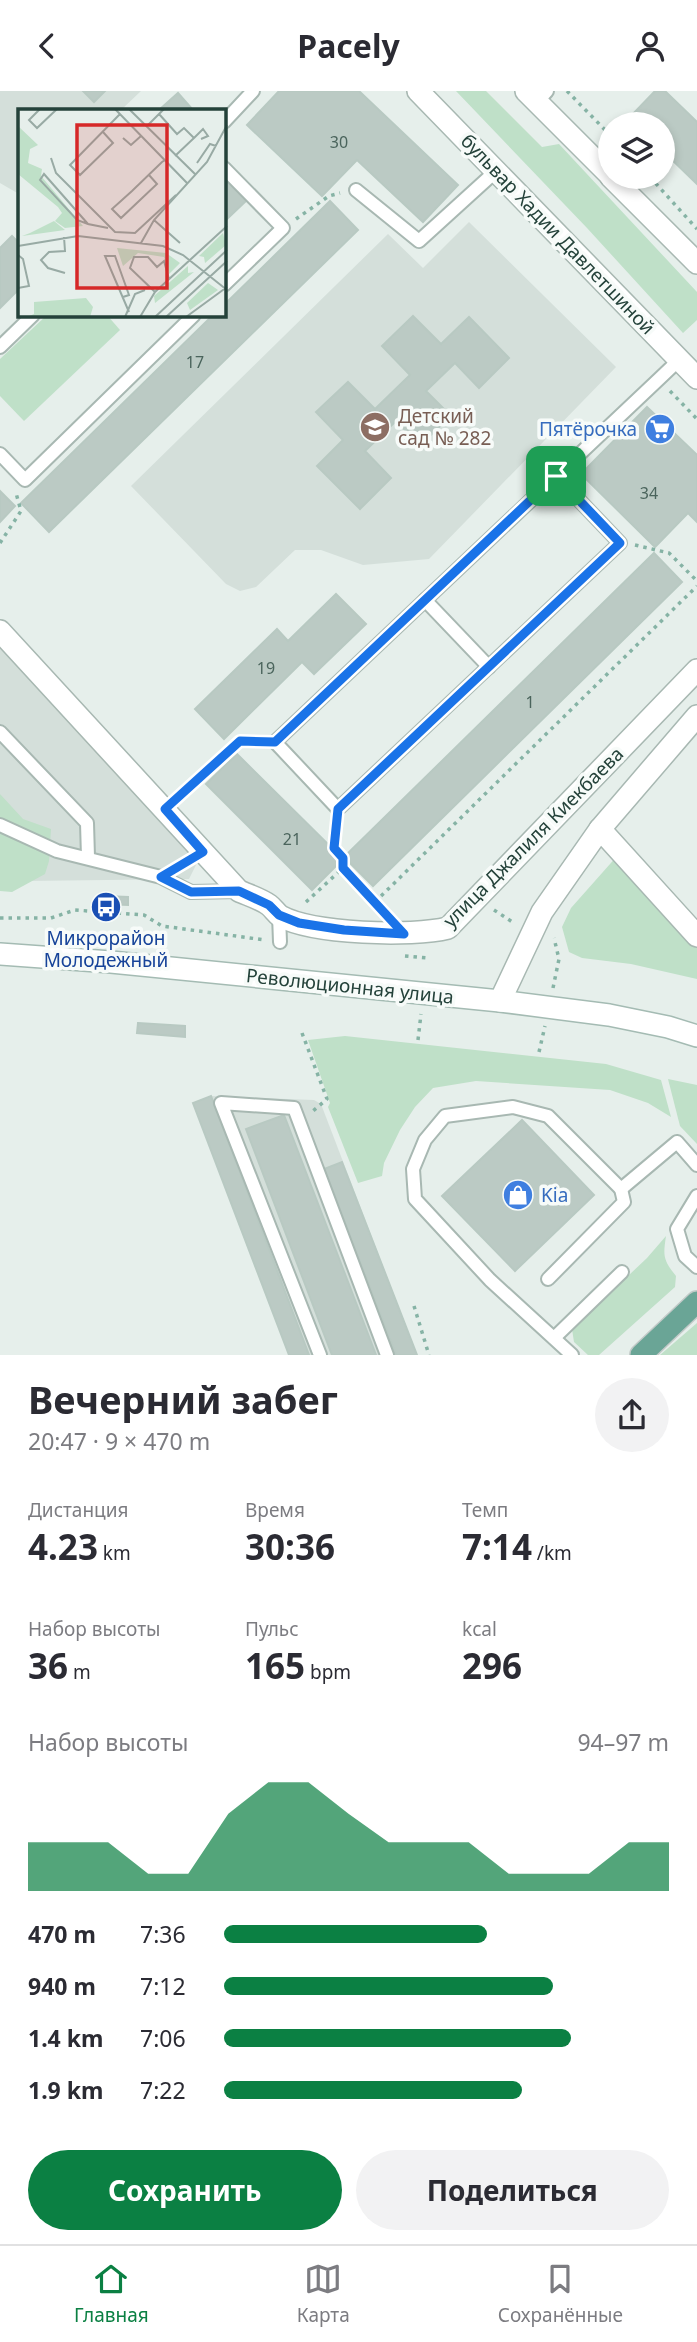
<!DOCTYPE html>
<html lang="ru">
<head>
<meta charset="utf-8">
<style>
  :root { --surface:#fff; --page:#f2f2f3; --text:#2b2b33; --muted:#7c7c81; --line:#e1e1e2; --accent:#0b8043 }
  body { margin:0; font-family:"Noto Sans",sans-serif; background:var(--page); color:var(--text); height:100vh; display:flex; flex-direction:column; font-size:26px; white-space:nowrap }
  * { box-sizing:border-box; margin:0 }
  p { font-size:23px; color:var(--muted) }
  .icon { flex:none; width:38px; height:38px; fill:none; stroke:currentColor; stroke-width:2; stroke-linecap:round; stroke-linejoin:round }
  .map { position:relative; height:1264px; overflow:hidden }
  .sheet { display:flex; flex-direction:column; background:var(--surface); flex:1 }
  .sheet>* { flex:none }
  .buttons { position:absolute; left:598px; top:21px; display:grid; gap:14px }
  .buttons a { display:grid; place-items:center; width:77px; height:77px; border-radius:50%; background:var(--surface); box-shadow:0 4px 10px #0003; font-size:35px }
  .pin { position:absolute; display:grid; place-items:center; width:60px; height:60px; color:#fff; margin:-30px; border-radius:14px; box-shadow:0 4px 10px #0006 }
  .round { display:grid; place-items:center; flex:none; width:74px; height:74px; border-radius:37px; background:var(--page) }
  .summary { display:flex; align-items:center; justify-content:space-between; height:119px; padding:0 28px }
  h1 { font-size:38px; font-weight:700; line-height:52px }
  .figures { display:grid; grid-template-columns:repeat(3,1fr); gap:10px; height:119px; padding:7px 28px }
  .figures div { display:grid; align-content:center }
  .figures b { font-size:35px; font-weight:700 }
  .figures small { font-size:19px; font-weight:400 }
  .figures p { font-size:19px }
  .chart { height:196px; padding:14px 28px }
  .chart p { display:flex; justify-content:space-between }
  .chart svg { width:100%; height:126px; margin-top:7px; fill:var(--accent); opacity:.7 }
  .primary-button { display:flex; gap:14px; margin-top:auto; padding:14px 28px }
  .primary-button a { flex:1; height:80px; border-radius:42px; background:var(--accent); color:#fff; font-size:28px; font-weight:700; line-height:80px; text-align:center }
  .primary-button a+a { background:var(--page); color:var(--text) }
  ul { padding:0 28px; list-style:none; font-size:23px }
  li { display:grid; grid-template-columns:112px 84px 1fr; align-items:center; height:52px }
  li i { height:18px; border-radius:9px; background:var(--accent) }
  header { display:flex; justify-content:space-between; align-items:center; height:91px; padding:0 28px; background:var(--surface); font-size:32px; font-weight:700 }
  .tab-bar { display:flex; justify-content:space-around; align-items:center; height:98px; border-top:2px solid var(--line); background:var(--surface); font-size:19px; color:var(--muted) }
  .tab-bar a { display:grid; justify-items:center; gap:4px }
  .tab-bar .selected { color:var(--accent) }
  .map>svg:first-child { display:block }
  .built { fill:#d4dfda }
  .green { fill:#bfe0c8 }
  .building { fill:#bbcac4; stroke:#b8c9c2; stroke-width:2 }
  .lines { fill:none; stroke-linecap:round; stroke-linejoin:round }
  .service-casing { stroke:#a8b8b2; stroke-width:16 }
  .minor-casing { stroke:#a8b8b2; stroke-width:24 }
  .tertiary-casing { stroke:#a8b8b2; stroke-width:24 }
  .secondary-casing { stroke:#a4bbb3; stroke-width:24 }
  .primary-casing { stroke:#c2cac8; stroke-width:24 }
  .path { stroke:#86b3a5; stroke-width:3.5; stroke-dasharray:3.5 5; stroke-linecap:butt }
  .service { stroke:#fff; stroke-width:12 }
  .minor { stroke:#fff; stroke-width:21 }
  .tertiary { stroke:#fff; stroke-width:21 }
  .secondary { stroke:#fff; stroke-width:21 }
  .primary { stroke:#6aa596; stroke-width:21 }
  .route-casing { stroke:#fff; stroke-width:14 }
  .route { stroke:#1a73e8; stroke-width:9 }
  .labels { text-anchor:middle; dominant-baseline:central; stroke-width:7; stroke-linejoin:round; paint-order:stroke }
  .number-label { font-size:16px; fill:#4a645c }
  .street-label { font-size:19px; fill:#24423a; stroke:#f7fbf9 }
  .education-label { font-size:19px; fill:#785e54; stroke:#f7fbf9; text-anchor:start }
  .shop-label { font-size:19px; fill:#366cbe; stroke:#f7fbf9; text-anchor:end }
  .transit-label { font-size:19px; fill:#164399; stroke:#f7fbf9 }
  .inset-road { fill:none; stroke:#98aaa4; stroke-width:2 }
  .view { fill:#d62828; fill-opacity:0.15; stroke:#d62828; stroke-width:3.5 }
  .inset-edge { fill:none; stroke:#24423a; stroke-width:3.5 }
</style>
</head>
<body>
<header><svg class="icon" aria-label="back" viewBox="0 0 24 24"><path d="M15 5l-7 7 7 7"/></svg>Pacely<svg class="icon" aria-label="person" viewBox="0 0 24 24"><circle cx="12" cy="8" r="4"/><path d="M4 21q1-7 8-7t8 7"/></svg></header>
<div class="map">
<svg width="697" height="1264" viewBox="0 0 697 1264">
  <rect width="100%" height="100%" fill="#e6efeb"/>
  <g class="built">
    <polygon points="0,0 141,0 121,19 19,19 19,103 0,92"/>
    <polygon points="469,131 616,276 429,468 363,474 321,459 295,459 256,496 240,500 226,493 131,395 388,143 423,177"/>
    <polygon points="0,555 198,770 189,788 25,790 0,769"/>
    <polygon points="211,1005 314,1009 321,1013 417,1264 289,1264 193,1012"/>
  </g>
  <g class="green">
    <polygon points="456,0 486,0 542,56 559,53 697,201 697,229 683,242 587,137"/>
    <polygon points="47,224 107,224 120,239 24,330 0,305 0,268"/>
    <polygon points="0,703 23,728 51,738 49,770 45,783 12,801 0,800"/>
    <polygon points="618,764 697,850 697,888 631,873 582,867 569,861 562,836 571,817"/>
    <polygon points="345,945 606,973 661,989 671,1026 648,1012 610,999 476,990 433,997 415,1016 400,1039 384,1072 382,1085 358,1092 328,1016 330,1012 308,949"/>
    <polygon points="668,988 697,994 697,1053 680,1035"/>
    <path d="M666 1145C663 1165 663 1169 676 1185L675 1196 599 1264H588L574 1251 572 1238 647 1167Z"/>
    <polygon points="697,1232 697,1264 660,1264"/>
  </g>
  <g class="building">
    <polygon points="83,0 105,0 94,11"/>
    <polygon points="279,0 359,0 458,94 423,131 357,69 322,105 247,34"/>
    <polygon points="655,0 665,0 697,31 697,93 663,60 663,33 635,33 629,27"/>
    <polygon points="178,2 193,19 159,19"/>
    <polygon points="224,86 247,109 224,131"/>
    <polygon points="330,110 358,139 49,441 21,412 213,224 224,224 224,214"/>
    <polygon points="12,145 19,152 19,198 0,217 0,157"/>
    <polygon points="413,225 441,253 469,226 509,267 479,297 455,272 426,300 451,325 420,354 396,330 365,360 391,387 360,418 317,375 343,349 316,321 348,291 375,318 410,284 382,255"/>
    <polygon points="647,316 697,364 697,431 688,422 655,456 581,383"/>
    <polygon points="0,400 15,415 0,431"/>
    <polygon points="654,462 682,491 373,795 344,766"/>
    <polygon points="336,503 366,533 314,583 302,571 224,648 195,618 277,538 288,550"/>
    <polygon points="237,663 343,768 312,799 206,693"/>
    <polygon points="104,805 128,806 128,814 104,813"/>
    <polygon points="138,932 185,935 185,946 137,942"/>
    <polygon points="211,1005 309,1264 289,1264 193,1012"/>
    <polygon points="284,1024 376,1264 332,1264 246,1038"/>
    <polygon points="522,1029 594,1104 515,1180 442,1105"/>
    <polygon points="342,1071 417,1264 396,1264 324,1078"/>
  </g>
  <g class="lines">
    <g class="service-casing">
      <g id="service">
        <polyline points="537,11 547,0"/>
        <polyline points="224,31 253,0"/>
        <polyline points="224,77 283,137 224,194"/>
        <polyline points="356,99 419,150 496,80"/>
        <polyline points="0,256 33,224"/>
        <polyline points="0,363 25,389 194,224"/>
        <polyline points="556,385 620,452 338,718 275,651 659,288 680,268"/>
        <polyline points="425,509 489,576"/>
        <polyline points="0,641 87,732 88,766"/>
        <polyline points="0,734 57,760 161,786 191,801 239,800"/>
        <polyline points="279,824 280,851"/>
        <polyline points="697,1105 677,1138 685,1165 697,1176"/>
        <polyline points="548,1188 624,1111 621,1098"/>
        <polyline points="554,1247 622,1181"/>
        <polyline points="320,1264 221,1012 294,1017 387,1264"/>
        <polyline points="572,1264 490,1189 415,1108 413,1078 425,1049 445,1025 513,1016 548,1025 621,1098 677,1051 697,1074"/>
      </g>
    </g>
    <g class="minor-casing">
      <g id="minor">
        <polyline points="418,0 697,287"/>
        <polyline points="526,0 611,85"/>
        <polyline points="611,86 697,172"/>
        <path d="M0 540 239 800C248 804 261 808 269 814 273 817 276 822 280 825 313 843 412 846 448 837L697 579"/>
        <polyline points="600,738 697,845"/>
      </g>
    </g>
    <g class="tertiary-casing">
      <polyline id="tertiary" points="500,910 542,821 600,738 697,625"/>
    </g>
    <g class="secondary-casing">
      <polyline id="secondary" points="0,863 111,871 500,910 609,924 668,936 697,945"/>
    </g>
    <g class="primary-casing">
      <polyline id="primary" points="641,1264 697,1211"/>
    </g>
    <g class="path">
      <polyline points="567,0 611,45"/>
      <polyline points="650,86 697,138"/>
      <polyline points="296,128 329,105 340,102"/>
      <polyline points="670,300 697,328"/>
      <polyline points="0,452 21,420 16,402"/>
      <polyline points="635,454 669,462 697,490"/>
      <polyline points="180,705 240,650 259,651"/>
      <polyline points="343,777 382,819"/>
      <polyline points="306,811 343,777 343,767 334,757 337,734"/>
      <polyline points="375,811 697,495"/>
      <polyline points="494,819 514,832"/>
      <polyline points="0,827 51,827 75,819 144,824 162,835 265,849"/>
      <polyline points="405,865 427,867"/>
      <polyline points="553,897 559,868 554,847"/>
      <polyline points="302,942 327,1008 313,1020"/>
      <polyline points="418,949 421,923"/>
      <polyline points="539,961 545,935"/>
      <polyline points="414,1215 429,1264"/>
    </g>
    <use href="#service" class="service"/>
    <use href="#minor" class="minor"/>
    <use href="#tertiary" class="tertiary"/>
    <use href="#secondary" class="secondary"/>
    <use href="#primary" class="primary"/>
  </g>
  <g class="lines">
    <g class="route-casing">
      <polygon id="route" points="556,385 620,452 338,718 334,757 343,767 343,777 404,843 344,839 299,832 279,824 269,814 239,800 191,801 161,786 203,761 165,718 240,650 275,651"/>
    </g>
    <use href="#route" class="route"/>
  </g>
  <defs>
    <g id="school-disc" transform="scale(1.575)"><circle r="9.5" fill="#8d6e63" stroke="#f7fbf9"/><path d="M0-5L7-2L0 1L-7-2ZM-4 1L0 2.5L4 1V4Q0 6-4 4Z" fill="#fff"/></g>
    <g id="supermarket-disc" transform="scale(1.575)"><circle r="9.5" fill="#3f7fe0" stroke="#f7fbf9"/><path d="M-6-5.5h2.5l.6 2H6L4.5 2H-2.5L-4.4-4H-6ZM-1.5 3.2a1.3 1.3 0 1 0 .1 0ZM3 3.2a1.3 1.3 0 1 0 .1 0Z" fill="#fff"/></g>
    <g id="bus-disc" transform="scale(1.575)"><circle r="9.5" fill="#1a4fb4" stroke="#f7fbf9"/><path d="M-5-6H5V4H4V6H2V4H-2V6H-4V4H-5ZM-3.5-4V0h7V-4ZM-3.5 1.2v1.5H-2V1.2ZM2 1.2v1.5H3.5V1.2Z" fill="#fff"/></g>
    <g id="shop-disc" transform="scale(1.575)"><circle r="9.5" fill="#3f7fe0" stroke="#f7fbf9"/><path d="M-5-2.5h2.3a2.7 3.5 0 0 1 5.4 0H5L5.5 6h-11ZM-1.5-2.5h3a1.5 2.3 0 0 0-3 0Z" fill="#fff"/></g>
  </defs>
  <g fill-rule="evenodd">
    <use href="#school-disc" x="375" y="336"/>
    <use href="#supermarket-disc" x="660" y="338"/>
    <use href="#bus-disc" x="106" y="816"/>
    <use href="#shop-disc" x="518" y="1104"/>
  </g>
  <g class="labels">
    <g class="number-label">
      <text x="339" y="51">30</text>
      <text x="195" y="271">17</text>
      <text x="649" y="402">34</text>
      <text x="266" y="577">19</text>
      <text x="530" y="611">1</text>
      <text x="292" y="748">21</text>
    </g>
    <g class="street-label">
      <text transform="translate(558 143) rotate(46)">бульвар Хадии Давлетшиной</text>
      <text transform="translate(533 746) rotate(-45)">улица Джалиля Киекбаева</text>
      <text transform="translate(350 895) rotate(6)">Революционная улица</text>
    </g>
    <g class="education-label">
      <text x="398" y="325">Детский<tspan x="398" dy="22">сад № 282</tspan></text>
    </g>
    <g class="shop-label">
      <text x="637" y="338">Пятёрочка</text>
      <text x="541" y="1104" text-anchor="start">Kia</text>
    </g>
    <g class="transit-label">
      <text x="106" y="847">Микрорайон<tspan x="106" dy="22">Молодежный</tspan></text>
    </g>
  </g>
  <g transform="translate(18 18)">
    <rect width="208" height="208" fill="#e6efeb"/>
    <path d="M0 17 20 36 12 40 10 54 24 60 23 67 65 117 47 119 37 112 44 104 40 98 0 65ZM36 112 47 121 4 127 12 124ZM205 124 208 136 187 154 186 148 181 147ZM99 139 148 144 162 154 151 165 146 148 120 144 105 157ZM170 157V164L176 163 137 194 136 187ZM190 174 200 181 172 201 169 194ZM68 189 75 198 72 208H9L16 205V193Z" fill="#bfe0c8"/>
    <path class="inset-road" d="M22 0 11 11 19 19 39 0M97 0 169 74M111 0 178 66M141 5 159 25 166 19 176 29 157 47M128 18 146 0M85 23 95 34 62 66 52 56 102 5M105 29 113 36 123 27M176 29 185 20 190 27 183 30M33 49 38 64 97 123 117 124 158 86M179 54 192 35 198 37M131 66 139 75 103 109 94 100 114 82 144 53 147 51M136 111 162 134M70 115 59 111 22 71 26 65 70 115 90 119M46 128 47 142 31 143 23 151 30 159 47 164M123 134 136 111 189 53 209 16M0 137 60 127 145 137 165 146 209 181M0 146 5 150 11 177 0 179M137 183 112 159 116 148H130L139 158 146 152 151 170M105 188 111 186 97 147H87L111 203M107 208 117 185 127 181M122 208 137 183 209 117M137 208 209 141M148 208 209 152M168 208 209 178"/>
    <path class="view" d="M59 16H149V179H59Z"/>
    <rect width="208" height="208" class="inset-edge"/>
  </g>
</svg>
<div class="buttons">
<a><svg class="icon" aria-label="layers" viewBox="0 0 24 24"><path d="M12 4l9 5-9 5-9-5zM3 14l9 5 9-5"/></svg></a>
</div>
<div class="pin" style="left:556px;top:385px;background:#1e9e55"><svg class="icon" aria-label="arrive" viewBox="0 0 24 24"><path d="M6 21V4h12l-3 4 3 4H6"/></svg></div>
</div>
<section class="sheet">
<div class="summary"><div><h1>Вечерний забег</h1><p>20:47 · 9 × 470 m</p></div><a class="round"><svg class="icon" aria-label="share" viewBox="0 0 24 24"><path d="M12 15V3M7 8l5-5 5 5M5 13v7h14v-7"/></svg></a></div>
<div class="figures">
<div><p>Дистанция</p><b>4.23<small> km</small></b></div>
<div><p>Время</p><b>30:36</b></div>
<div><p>Темп</p><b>7:14<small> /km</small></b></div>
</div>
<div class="figures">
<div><p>Набор высоты</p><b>36<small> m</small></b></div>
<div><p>Пульс</p><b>165<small> bpm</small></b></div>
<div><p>kcal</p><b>296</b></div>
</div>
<div class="chart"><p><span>Набор высоты</span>94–97 m</p>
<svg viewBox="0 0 160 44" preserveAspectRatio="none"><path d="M0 44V27L10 27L20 27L30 38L40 38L50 17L60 6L70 6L80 17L90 27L100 27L110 27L120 38L130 38L140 38L150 27L160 27V44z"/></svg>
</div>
<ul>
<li><b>470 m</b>7:36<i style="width:59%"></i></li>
<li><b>940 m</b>7:12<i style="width:74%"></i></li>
<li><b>1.4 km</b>7:06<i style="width:78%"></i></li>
<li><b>1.9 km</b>7:22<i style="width:67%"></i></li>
</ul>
<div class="primary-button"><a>Сохранить</a><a>Поделиться</a></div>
</section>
<nav class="tab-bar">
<a class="selected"><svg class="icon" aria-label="home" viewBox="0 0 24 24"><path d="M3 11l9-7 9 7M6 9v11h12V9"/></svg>Главная</a>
<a><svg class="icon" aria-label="map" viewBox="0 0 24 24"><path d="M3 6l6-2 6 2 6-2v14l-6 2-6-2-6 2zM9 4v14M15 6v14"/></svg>Карта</a>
<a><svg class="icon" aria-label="saved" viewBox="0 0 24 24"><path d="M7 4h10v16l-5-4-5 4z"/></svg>Сохранённые</a>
</nav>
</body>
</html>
